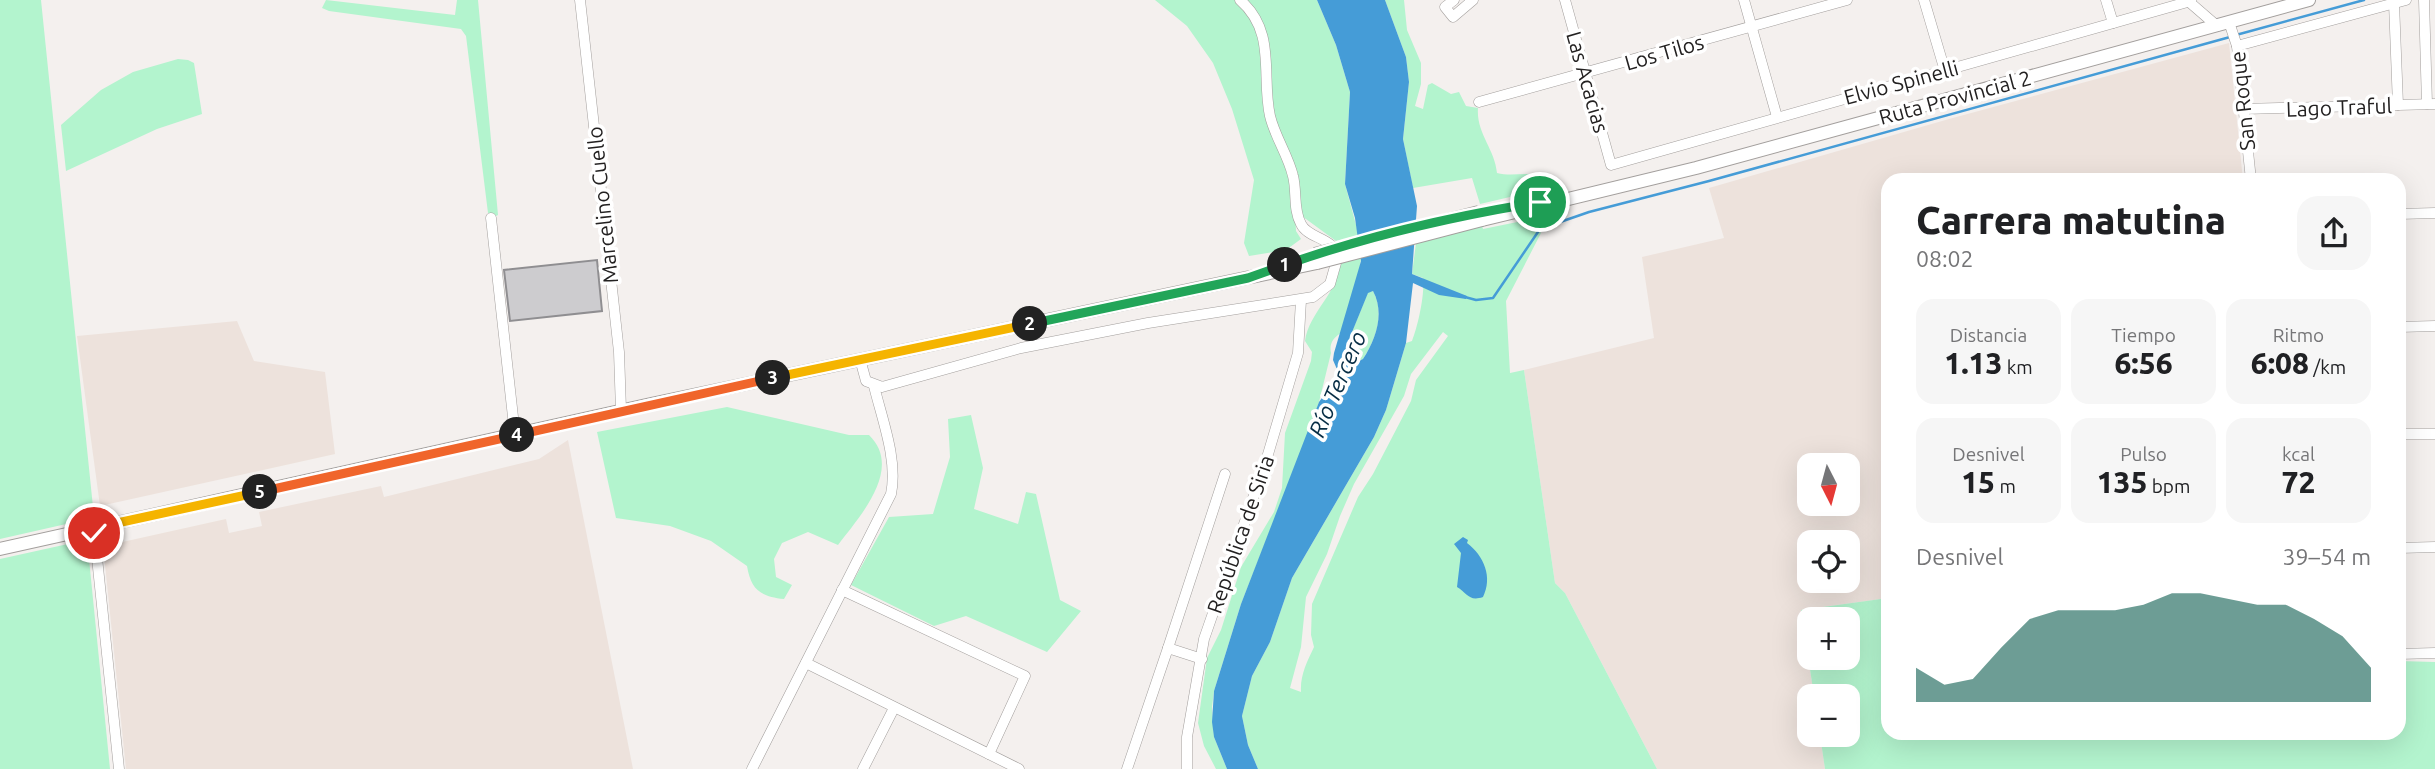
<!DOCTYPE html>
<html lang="es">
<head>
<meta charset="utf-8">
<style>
  :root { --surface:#fff; --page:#f6f6f6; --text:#202124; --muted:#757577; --accent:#307569 }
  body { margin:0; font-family:Ubuntu,sans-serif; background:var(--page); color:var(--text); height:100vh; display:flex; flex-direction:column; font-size:26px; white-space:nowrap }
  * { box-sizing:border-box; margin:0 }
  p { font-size:23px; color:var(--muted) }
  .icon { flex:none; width:38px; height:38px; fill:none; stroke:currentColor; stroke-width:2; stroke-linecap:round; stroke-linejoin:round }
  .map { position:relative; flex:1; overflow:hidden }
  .sheet { position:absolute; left:1881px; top:173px; width:525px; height:567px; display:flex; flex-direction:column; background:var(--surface); border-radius:21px; box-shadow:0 7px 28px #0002 }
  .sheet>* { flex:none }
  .needle { width:46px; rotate:174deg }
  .buttons { position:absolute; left:1797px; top:453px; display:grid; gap:14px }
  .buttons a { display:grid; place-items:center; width:63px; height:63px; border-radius:14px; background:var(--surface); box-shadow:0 7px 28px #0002; font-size:35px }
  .pin { position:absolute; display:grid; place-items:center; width:60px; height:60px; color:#fff; margin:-30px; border:4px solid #fff; border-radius:50%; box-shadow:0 2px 7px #0007 }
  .km { position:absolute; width:35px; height:35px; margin:-18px; border-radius:50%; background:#222; color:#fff; font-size:19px; line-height:35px; text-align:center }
  .round { display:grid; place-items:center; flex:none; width:74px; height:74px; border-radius:21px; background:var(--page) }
  .overview { display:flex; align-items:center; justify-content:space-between; height:119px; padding:0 35px }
  h1 { font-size:38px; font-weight:800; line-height:52px }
  .figures { display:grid; grid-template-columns:repeat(3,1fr); gap:10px; height:119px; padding:7px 35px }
  .figures div { display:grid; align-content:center; border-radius:18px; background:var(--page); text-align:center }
  .figures b { font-size:30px; font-weight:800 }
  .figures small { font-size:19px; font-weight:400 }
  .figures p { font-size:19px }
  .chart { height:196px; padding:14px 35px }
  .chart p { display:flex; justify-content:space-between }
  .chart svg { width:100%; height:126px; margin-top:7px; fill:var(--accent); opacity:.7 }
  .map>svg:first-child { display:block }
  .built { fill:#ede2dc; fill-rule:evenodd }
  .green { fill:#b3f4ce; fill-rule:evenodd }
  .water { fill:#459cd7; fill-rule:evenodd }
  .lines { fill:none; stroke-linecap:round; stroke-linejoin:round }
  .stream { stroke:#459cd7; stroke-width:2.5 }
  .building { fill:#cdcccf; stroke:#8f8e91; stroke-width:2 }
  .street-casing { stroke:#a39f9d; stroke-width:11 }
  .secondary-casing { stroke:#a39f9d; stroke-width:14 }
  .street { stroke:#fff; stroke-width:10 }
  .secondary { stroke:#fff; stroke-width:12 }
  .secondary-bridge-casing { stroke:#a39f9d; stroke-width:14; stroke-linecap:butt }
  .secondary-bridge { stroke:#fff; stroke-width:12 }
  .split-1-casing { stroke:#fff; stroke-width:14 }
  .split-2-casing { stroke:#fff; stroke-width:14 }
  .split-3-casing { stroke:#fff; stroke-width:14 }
  .split-4-casing { stroke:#fff; stroke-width:14 }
  .split-5-casing { stroke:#fff; stroke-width:14 }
  .split-6-casing { stroke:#fff; stroke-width:14 }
  .split-1 { stroke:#22a559; stroke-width:9 }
  .split-2 { stroke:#22a559; stroke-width:9 }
  .split-3 { stroke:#f5b400; stroke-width:9 }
  .split-4 { stroke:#f0652b; stroke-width:9 }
  .split-5 { stroke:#f0652b; stroke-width:9 }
  .split-6 { stroke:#f5b400; stroke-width:9 }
  .labels { text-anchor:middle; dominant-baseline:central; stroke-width:7; stroke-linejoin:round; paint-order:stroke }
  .street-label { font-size:21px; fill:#232121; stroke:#fff }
  .water-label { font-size:23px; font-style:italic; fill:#072d45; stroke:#fff }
</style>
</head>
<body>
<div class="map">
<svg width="2435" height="769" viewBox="0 0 2435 769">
  <rect width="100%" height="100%" fill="#f4f0ee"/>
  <g class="built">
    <path d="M2229 43 2243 180H1888V598L1801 610 1814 696H1810V735H1820L1825 769H1657L1565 593 1555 583 1524 370 1654 338 1642 257 1724 238 1709 188 1949 119ZM1810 466H1848V504H1810ZM1810 542H1848V581H1810Z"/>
    <polygon points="237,321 254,361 325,372 335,454 100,506 77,336"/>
    <polygon points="568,440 633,769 126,769 104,555 109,545 226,519 229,533 262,526 259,512 381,486 384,497 539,459"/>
  </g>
  <g class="green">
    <polygon points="0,0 41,0 93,507 96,507 97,517 0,539"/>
    <polygon points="326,0 455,15 457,0 478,0 498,215 494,217 488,213 466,36 461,29 329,11 322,8"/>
    <polygon points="1155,0 1317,0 1336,45 1350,92 1345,184 1359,236 1336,241 1295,211 1296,231 1301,239 1286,250 1249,256 1244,243 1254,180 1232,109 1213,63 1187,26"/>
    <path d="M1385 0H1404L1407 30 1421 63V84L1415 106 1423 109 1428 85 1432 83 1451 94 1459 92 1466 106 1478 108C1476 133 1495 149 1497 173 1513 177 1528 171 1545 176L1542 185 1536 191 1480 204 1472 178 1413 188 1403 139 1409 82 1406 57Z"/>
    <polygon points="178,59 188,60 194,63 202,114 157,129 66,171 61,125 101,90 133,72"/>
    <path d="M1532 219 1541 233 1506 301 1510 373 1524 370 1555 583 1565 593 1657 769H1258L1248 745 1242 716 1252 676 1270 642 1292 578 1374 437 1386 410 1406 343 1412 341C1418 326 1425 294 1423 278L1412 274 1416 243 1482 226 1483 229ZM1443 332 1448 336 1416 380 1411 401 1373 474 1358 497 1312 604 1311 635 1314 647C1307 662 1300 675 1301 692L1290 688 1301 647 1306 597 1327 554 1340 516 1354 484 1404 396 1411 374Z"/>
    <path d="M1361 258 1359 274 1341 333C1333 338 1329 344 1331 353L1319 402 1303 447 1241 604 1214 691 1212 707 1214 737 1227 769H1216L1204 746 1198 723 1207 658 1221 630 1241 567 1274 512 1282 488 1285 433 1311 361 1312 352 1305 341C1309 312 1339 292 1340 263Z"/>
    <path d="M1373 291C1385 313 1376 339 1363 359L1348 366 1344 361 1346 347 1368 292Z"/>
    <path d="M727 407 849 435H869C904 469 859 517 838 545L808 532 782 543 774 559 776 577 792 585 784 599C760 596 751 590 747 566L711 541 670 526 616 518 597 432Z"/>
    <polygon points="971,415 983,468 974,509 1018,524 1026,492 1036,494 1060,600 1081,611 1047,652 966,616 934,626 851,585 889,517 933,514 950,457 948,419"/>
    <polygon points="77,542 88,549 110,769 0,769 0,559"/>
    <path d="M1888 598V733H2399V661L2435 662V769H1825L1820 735H1848V696H1814L1801 610ZM1810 620H1848V658H1810Z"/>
  </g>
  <g class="water">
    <path d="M1317 0H1385L1406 57 1409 82 1403 139 1417 206 1412 274 1467 296 1466 299 1439 295 1413 283 1406 343 1386 410 1374 437 1292 578 1270 642 1252 676 1242 716 1248 745 1258 769H1227L1214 737 1212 722 1214 691 1241 604 1319 402 1339 374 1333 360 1334 353 1361 261 1355 218 1345 184 1350 92 1336 45ZM1373 291C1385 313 1376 339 1363 359L1348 366 1344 361 1346 347 1368 293Z"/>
    <path d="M1463 537 1468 540 1467 543C1484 556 1493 577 1483 597 1469 602 1467 593 1457 587L1461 553 1454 544Z"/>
  </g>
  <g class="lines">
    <g class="stream">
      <polyline points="2236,35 2364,0"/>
      <polyline points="1540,229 1589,212 1709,181 2230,37"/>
      <polyline points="1465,297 1476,300 1493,298 1540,229"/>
    </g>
  </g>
  <polygon class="building" points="597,260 602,311 510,321 504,270"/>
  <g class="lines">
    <g class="street-casing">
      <g id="street">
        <polyline points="580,0 619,352 621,410"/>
        <path d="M1240 0C1277 32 1261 76 1270 116 1275 137 1288 155 1293 176 1297 191 1293 210 1301 224 1306 235 1322 237 1331 245"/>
        <polyline points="1454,0 1445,7 1453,17 1473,0"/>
        <polyline points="1565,0 1611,165 2191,1"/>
        <polyline points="1744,0 1777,117"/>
        <polyline points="1924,0 1945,71"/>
        <polyline points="2106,0 2113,23"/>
        <polyline points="2187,0 2217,26"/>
        <polyline points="2424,0 2427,104"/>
        <polyline points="2394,3 2398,105"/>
        <polyline points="2229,22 2237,46 2251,180"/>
        <polyline points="2237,46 2406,0"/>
        <polyline points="1479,102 1847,0"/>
        <polyline points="2243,109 2435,104"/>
        <polyline points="2399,214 2435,213"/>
        <polyline points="491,218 515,435"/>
        <polyline points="2399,327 2435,326"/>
        <polyline points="860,359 866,381 882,387 1021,348 1148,323 1313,297 1330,284 1336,263"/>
        <polyline points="2399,434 2435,434"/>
        <polyline points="94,529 119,769"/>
        <polyline points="2399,548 2435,547"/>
        <polyline points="842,590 1025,676 989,754"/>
        <polyline points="1168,648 1225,474"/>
        <polyline points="2399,654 2435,653"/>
        <polyline points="806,663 1019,769"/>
        <path d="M752 769 891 494C898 460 882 419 874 386"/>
        <polyline points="863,769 894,708"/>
        <polyline points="1127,769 1168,648 1202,659"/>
        <polyline points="1187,769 1187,737 1204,639 1266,461 1298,353 1301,300"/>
      </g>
    </g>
    <g class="secondary-casing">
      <g id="secondary">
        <polyline points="1482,220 1696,168 2309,0"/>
        <polyline points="0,549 651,404 1317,263"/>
      </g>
    </g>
    <use href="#street" class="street"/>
    <use href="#secondary" class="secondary"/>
    <g class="secondary-bridge-casing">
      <g id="secondary-bridge">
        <polyline points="1315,254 1479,212"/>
        <polyline points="1317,263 1482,220"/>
      </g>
    </g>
    <use href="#secondary-bridge" class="secondary-bridge"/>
  </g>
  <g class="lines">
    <g class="split-1-casing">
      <path id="split-1" d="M1285 265C1367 236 1454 216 1540 202"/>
    </g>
    <g class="split-2-casing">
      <polyline id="split-2" points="1030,324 1248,278 1285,265"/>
    </g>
    <g class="split-3-casing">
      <polyline id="split-3" points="773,378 1030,324"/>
    </g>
    <g class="split-4-casing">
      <polyline id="split-4" points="517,435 773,378"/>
    </g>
    <g class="split-5-casing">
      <polyline id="split-5" points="260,492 517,435"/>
    </g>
    <g class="split-6-casing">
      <polyline id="split-6" points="94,533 94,528 260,492"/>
    </g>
    <use href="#split-1" class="split-1"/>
    <use href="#split-2" class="split-2"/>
    <use href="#split-3" class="split-3"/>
    <use href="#split-4" class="split-4"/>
    <use href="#split-5" class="split-5"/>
    <use href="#split-6" class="split-6"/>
  </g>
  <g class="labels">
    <g class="street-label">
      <text transform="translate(1664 52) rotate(-16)">Los Tilos</text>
      <text transform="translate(1588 82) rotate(74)">Las Acacias</text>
      <text transform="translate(1901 82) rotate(-15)">Elvio Spinelli</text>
      <text transform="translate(1955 97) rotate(-15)">Ruta Provincial 2</text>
      <text transform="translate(2242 101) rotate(-96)">San Roque</text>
      <text transform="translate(2339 107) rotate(-2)">Lago Traful</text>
      <text transform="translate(602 205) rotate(-96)">Marcelino Cuello</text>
      <text transform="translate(1240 534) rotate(-71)">República de Siria</text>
    </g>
    <g class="water-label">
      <text transform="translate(1337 384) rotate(-67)">Río Tercero</text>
    </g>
  </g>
</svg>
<div class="buttons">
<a><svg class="needle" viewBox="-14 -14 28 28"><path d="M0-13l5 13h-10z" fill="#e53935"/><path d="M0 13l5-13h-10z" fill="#757577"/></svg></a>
<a><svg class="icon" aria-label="locate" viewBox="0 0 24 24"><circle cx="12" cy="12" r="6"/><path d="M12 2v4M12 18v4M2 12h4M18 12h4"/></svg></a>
<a>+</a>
<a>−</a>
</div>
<div class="pin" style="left:1540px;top:202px;background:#1e9e55"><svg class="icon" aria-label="arrive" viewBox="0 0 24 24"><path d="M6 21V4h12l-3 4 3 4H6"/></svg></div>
<div class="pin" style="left:94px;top:533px;background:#d93025"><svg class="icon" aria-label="check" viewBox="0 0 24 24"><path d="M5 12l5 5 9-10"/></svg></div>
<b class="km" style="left:1285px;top:265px">1</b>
<b class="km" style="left:1030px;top:324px">2</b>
<b class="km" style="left:773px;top:378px">3</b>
<b class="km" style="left:517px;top:435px">4</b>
<b class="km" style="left:260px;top:492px">5</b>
<section class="sheet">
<div class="overview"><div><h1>Carrera matutina</h1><p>08:02</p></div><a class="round"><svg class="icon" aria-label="share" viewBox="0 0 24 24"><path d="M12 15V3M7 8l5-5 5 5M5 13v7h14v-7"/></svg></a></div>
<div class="figures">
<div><p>Distancia</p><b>1.13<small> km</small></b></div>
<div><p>Tiempo</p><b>6:56</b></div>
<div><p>Ritmo</p><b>6:08<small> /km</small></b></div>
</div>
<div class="figures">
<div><p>Desnivel</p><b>15<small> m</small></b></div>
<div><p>Pulso</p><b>135<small> bpm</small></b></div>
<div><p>kcal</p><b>72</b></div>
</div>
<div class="chart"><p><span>Desnivel</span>39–54 m</p>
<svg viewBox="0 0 160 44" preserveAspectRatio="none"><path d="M0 44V32L10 38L20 36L30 25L40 15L50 12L60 12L70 12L80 10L90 6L100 6L110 8L120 10L130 10L140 15L150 21L160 32V44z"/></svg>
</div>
</section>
</div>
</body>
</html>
